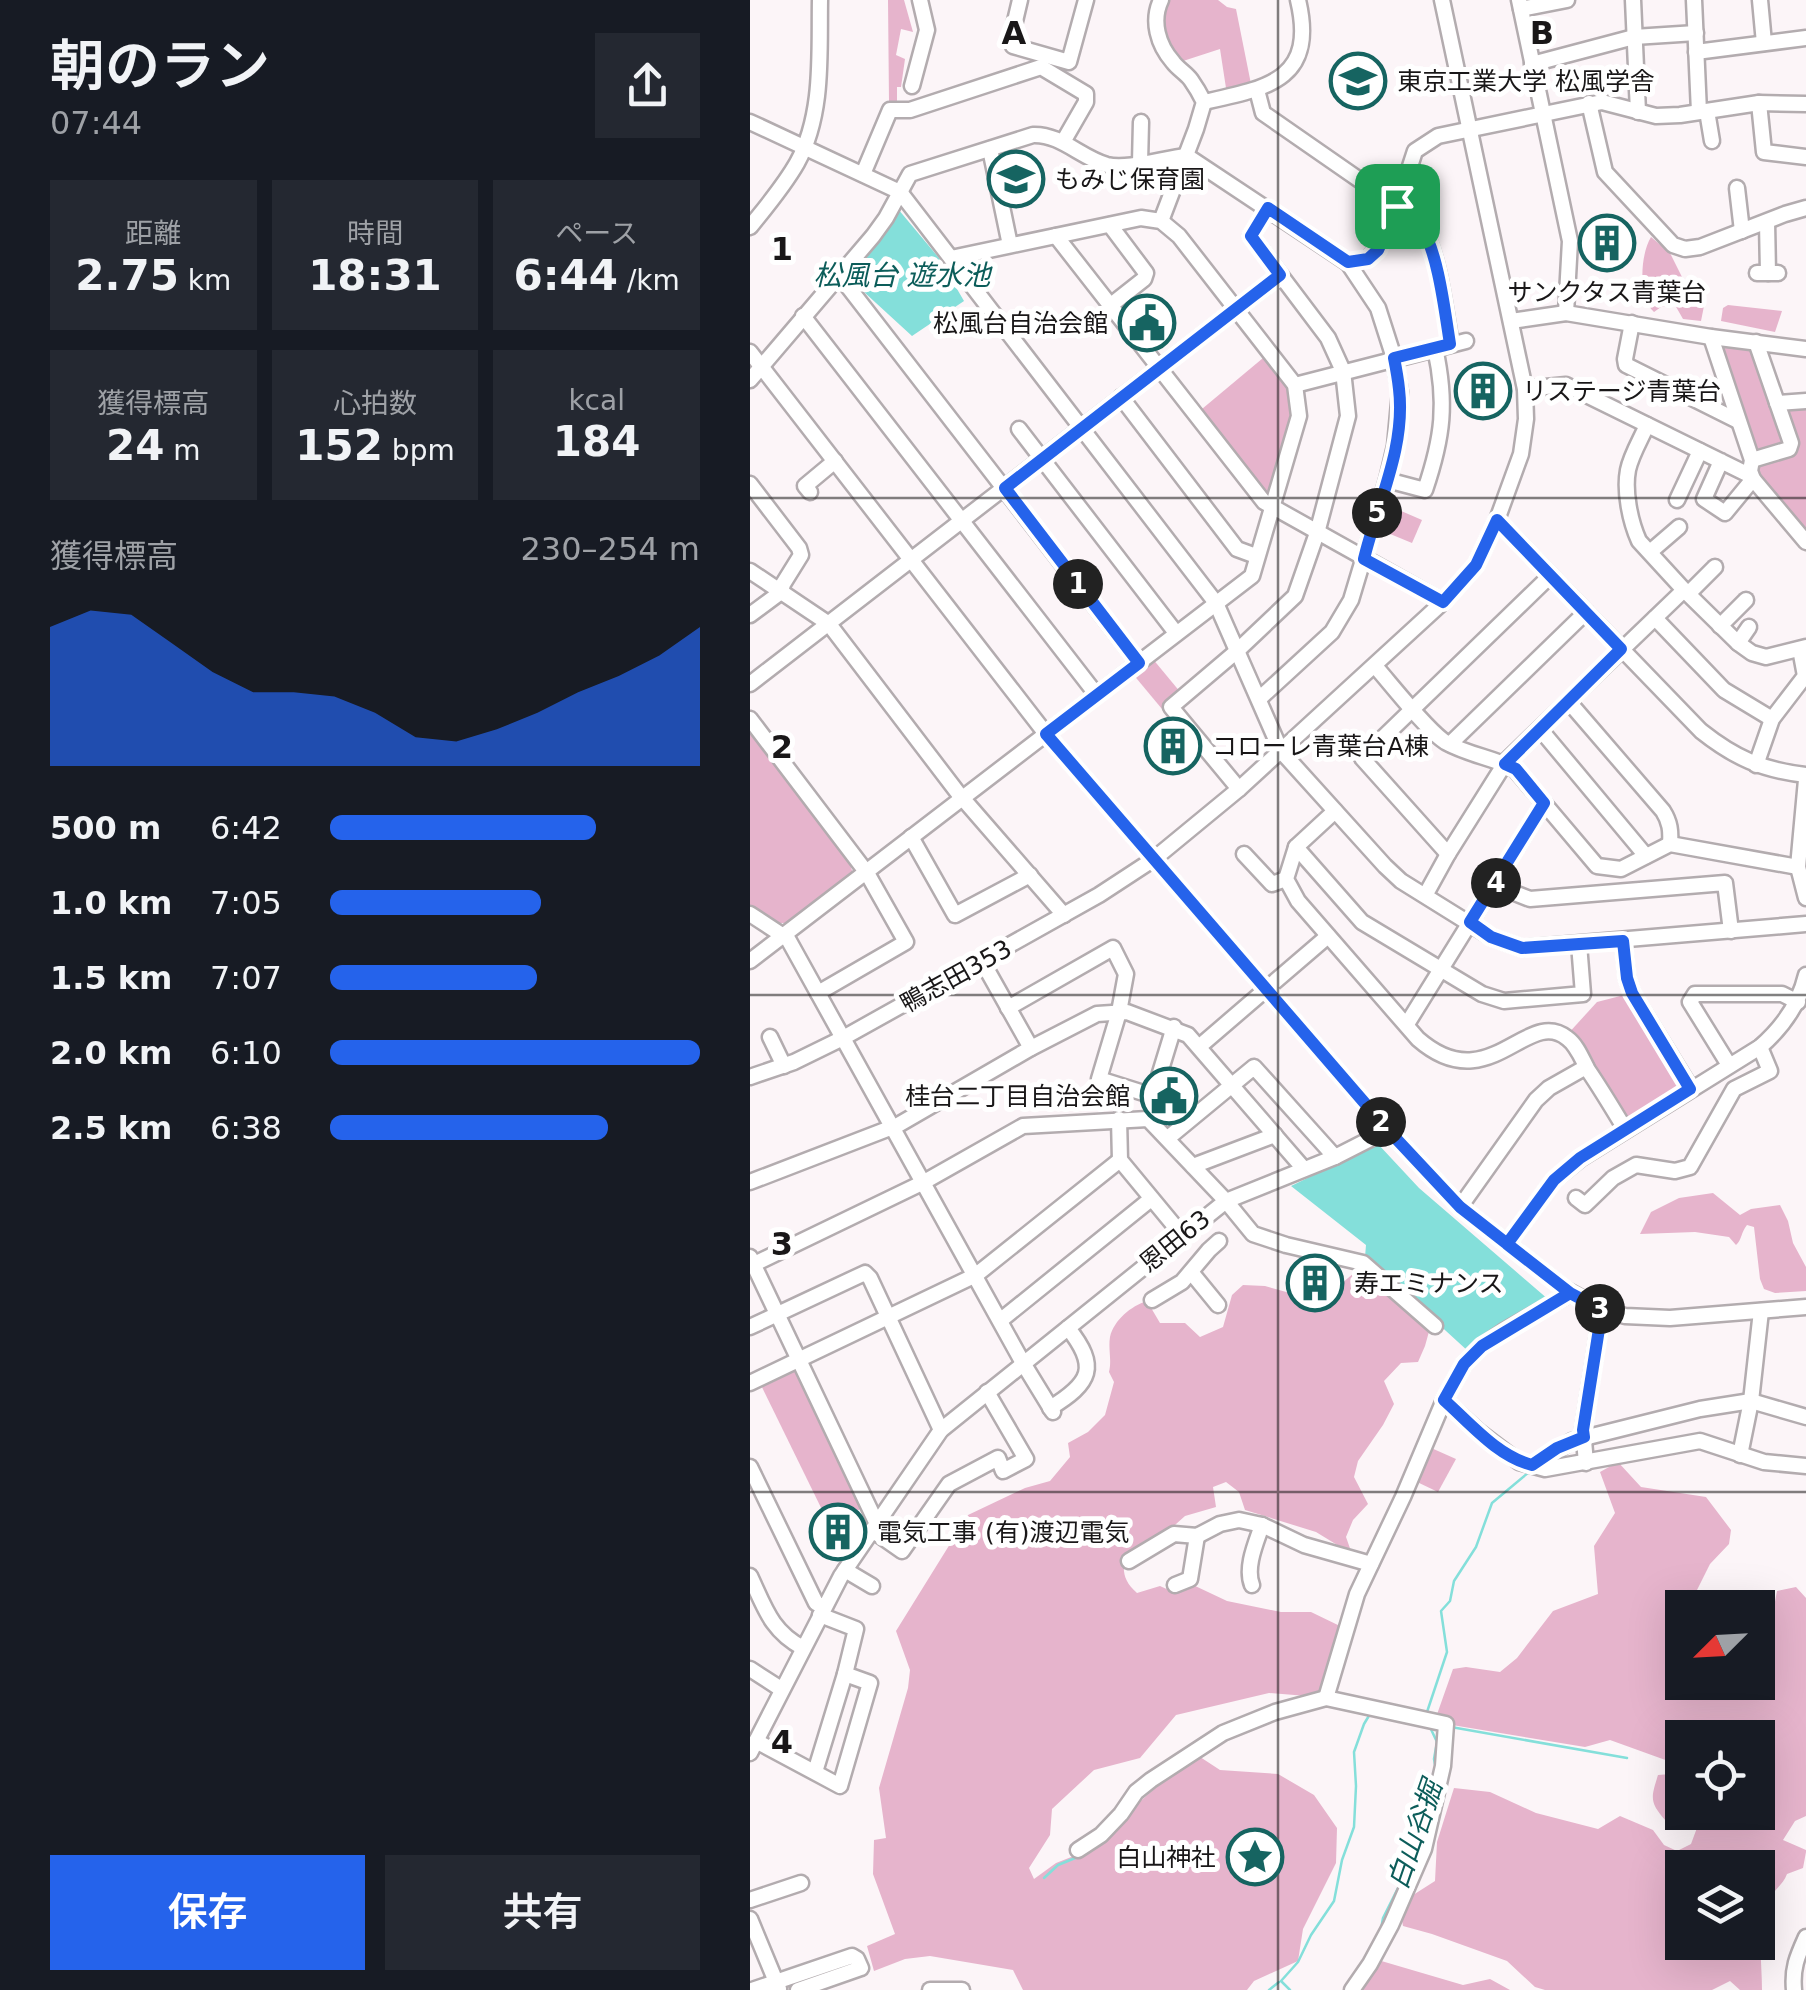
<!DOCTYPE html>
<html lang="ja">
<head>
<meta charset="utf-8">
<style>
  :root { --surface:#171b24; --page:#242831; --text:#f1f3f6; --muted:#9ea1a6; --accent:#2563eb }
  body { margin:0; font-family:"DejaVu Sans","Noto Sans JP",sans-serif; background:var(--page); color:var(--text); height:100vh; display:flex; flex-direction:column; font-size:38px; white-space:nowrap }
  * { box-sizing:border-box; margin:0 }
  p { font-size:32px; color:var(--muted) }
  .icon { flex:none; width:55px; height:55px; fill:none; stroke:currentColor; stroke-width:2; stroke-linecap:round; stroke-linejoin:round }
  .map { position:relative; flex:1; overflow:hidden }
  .drawer { display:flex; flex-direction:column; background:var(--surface); width:750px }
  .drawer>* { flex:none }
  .needle { width:65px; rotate:246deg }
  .buttons { position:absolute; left:915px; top:1590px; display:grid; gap:20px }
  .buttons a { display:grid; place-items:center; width:110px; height:110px; border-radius:0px; background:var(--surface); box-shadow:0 10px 40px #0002; font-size:50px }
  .pin { position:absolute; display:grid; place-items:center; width:85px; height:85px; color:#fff; margin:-42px; border-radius:20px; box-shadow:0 5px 15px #0006 }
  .km { position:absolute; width:50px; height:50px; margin:-25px; border-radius:50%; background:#222; color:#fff; font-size:28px; line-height:50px; text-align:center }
  .round { display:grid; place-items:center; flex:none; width:105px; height:105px; border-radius:0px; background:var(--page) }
  .overview { display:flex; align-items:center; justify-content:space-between; height:170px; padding:0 50px }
  h1 { font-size:55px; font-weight:600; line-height:75px }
  .figures { display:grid; grid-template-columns:repeat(3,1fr); gap:15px; height:170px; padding:10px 50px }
  .figures div { display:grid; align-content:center; border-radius:0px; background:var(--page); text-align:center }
  .figures b { font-size:42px; font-weight:600 }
  .figures small { font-size:28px; font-weight:400 }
  .figures p { font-size:28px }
  .chart { height:280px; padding:20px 50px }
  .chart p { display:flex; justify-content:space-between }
  .chart svg { width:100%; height:180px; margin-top:10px; fill:var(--accent); opacity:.7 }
  .button { display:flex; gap:20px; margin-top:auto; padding:20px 50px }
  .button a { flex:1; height:115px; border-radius:0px; background:var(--accent); color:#fff; font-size:40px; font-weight:600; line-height:115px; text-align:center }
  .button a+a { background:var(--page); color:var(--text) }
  ul { padding:0 50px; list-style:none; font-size:32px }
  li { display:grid; grid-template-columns:160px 120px 1fr; align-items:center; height:75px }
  li i { height:25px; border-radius:12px; background:var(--accent) }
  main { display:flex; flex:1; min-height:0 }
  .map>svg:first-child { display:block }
  .green { fill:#e6b4cc; fill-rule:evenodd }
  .water { fill:#84dfda }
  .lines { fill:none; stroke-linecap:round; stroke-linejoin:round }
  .stream { stroke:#84dfda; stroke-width:2.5 }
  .minor-casing { stroke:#b3acaf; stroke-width:19 }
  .minor { stroke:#fff; stroke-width:14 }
  .route-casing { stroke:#fff; stroke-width:20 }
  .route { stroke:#2563eb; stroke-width:12 }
  .grid { fill:none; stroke:#191718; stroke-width:2.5; stroke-opacity:0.55 }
  .labels { text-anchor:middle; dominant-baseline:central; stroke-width:10; stroke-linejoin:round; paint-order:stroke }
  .poi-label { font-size:25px; fill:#191718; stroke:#fff; text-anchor:start }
  .street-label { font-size:25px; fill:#191718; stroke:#fff }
  .water-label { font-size:28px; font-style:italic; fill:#0c5d5a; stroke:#fff }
  .grid-label { font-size:32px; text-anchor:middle; font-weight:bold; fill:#191718; stroke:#fff; stroke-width:10; stroke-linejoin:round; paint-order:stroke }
</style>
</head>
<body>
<main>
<section class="drawer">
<div class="overview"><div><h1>朝のラン</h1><p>07:44</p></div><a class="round"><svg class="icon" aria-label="share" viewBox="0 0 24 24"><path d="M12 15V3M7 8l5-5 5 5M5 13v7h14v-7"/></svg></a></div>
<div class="figures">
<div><p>距離</p><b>2.75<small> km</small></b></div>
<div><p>時間</p><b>18:31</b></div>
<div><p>ペース</p><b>6:44<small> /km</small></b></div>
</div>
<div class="figures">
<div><p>獲得標高</p><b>24<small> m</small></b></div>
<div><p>心拍数</p><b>152<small> bpm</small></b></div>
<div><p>kcal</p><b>184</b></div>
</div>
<div class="chart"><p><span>獲得標高</span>230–254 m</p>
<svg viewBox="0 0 160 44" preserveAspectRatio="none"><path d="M0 44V10L10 6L20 7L30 14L40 21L50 26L60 26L70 27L80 31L90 37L100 38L110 35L120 31L130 26L140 22L150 17L160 10V44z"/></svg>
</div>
<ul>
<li><b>500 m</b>6:42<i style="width:72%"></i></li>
<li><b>1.0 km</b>7:05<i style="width:57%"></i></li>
<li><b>1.5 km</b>7:07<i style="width:56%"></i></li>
<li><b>2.0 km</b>6:10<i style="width:100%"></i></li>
<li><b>2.5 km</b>6:38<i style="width:75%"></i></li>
</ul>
<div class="button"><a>保存</a><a>共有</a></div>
</section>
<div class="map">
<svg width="1056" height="1990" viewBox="0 0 1056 1990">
  <rect width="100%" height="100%" fill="#fcf5f8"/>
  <g class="green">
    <polygon points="138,0 154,0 163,32 151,29 146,55 155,59 151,87 147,87 147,103 139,102"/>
    <path d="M418 0H468L477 7 486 9 501 84 486 89 476 88 470 49 430 62C416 37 409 29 418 0Z"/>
    <path d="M901 237 920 253 939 291 958 286 951 321 933 319 925 305 911 307 904 312C888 298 890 255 901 237Z"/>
    <polygon points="978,305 1032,311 1025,332 971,321 973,308"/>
    <polygon points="975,345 1005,351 1036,442 1033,446 1005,457 970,352"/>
    <polygon points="519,353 545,385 549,416 522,507 446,414"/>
    <polygon points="1056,401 1056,542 1003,479 1002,460 1040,449 1027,403"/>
    <polygon points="635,504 672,520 662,543 628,529"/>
    <polygon points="402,658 431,693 412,709 382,673"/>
    <polygon points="0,732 99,862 103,873 91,882 91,885 38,923 25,923 0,908"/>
    <polygon points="882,993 941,1089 877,1126 816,1036 847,1002"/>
    <path d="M963 1193 990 1215 1001 1209 1030 1205 1038 1221 1043 1243 1056 1267V1291L1025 1293 1014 1289 1010 1279 1004 1227 997 1225C991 1232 992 1240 986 1245L979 1237 945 1232 890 1234 901 1212 929 1198Z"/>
    <path d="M611 1267 680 1328 675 1346 668 1362 651 1363 634 1381 644 1404 633 1425 608 1461 604 1477 618 1504 603 1520 596 1537 602 1554 566 1532 495 1510 489 1492 476 1482 463 1487 466 1507 435 1516 416 1533 375 1555C372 1573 374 1581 387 1593L410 1586 423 1592 441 1584 477 1601 531 1612H561L592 1627 569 1697 519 1693 426 1715 390 1758 344 1770 302 1809 300 1835 279 1868 284 1879 306 1863 334 1852 444 1753 470 1770 528 1774 564 1795 587 1828 586 1863 553 1929 548 1961 504 1981 497 1990H273L263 1970 180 1956 155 1959 124 1971 117 1946 145 1934 123 1874 124 1840 136 1838 129 1788 158 1688 160 1670 146 1631 218 1515 275 1488 300 1481 320 1457 318 1443 338 1432 355 1415 364 1382 359 1372C362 1360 358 1349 360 1337 364 1320 381 1306 397 1301L410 1323H435L450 1337 473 1327 482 1295 493 1285 515 1286 576 1303 591 1284Z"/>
    <polygon points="48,1360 119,1505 79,1524 8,1379"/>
    <polygon points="679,1447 706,1459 688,1492 665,1481"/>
    <path d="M868 1462 891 1487 956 1497 981 1530 979 1544 960 1564 945 1594 932 1608 929 1628 932 1640V1682H1008V1646L1019 1633 1027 1591 1046 1587 1056 1598V1816L1045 1821 1033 1840 1056 1850V1852L1053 1868 1037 1874C1033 1885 1024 1889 1019 1900 1006 1926 1012 1961 1012 1990H990L980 1981 962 1990H795L785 1987 757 1961 682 1934 653 1926 649 1904 685 1881 687 1842 704 1788 740 1792 786 1813 848 1829 870 1816 903 1830 914 1845 927 1851 941 1844 951 1817 957 1813 969 1815 1008 1812V1738H932V1766L860 1740 835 1747 696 1724 685 1720 703 1669 716 1667 750 1672 767 1658 803 1611 848 1594 844 1546 865 1513 850 1472ZM932 1868H1008V1942H932Z"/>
    <path d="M921 1774 932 1789 934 1813 916 1821C899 1802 901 1798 908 1775Z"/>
    <polygon points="628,1960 713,1985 740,1979 760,1990 607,1990"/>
  </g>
  <g class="water">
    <polygon points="148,209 189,258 214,301 162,336 102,281 105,272 140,227"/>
    <polygon points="628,1144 669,1188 799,1300 719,1352 615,1257 616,1245 541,1186"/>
  </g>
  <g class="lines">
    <g class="stream">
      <polyline points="677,1712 697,1652 691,1611 700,1601 704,1581 726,1547 742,1503 779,1472"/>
      <polyline points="679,1725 687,1742 684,1759 686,1770"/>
      <polyline points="701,1727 877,1758"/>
      <polyline points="294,1878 308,1865 335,1854"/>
      <polyline points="631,1929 633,1918 658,1868"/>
      <polyline points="519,1990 529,1982"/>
      <polyline points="540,1990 531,1981 548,1962 561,1935 584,1901 592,1860 604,1827 606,1786 604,1752 614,1724 620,1714"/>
    </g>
    <g class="minor-casing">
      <g id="minor">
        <polyline points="270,0 261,38 263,46 319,62 336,0"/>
        <polyline points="769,0 820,241 816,313"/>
        <polyline points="883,0 888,112"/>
        <polyline points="944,0 949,112"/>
        <polyline points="1010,0 1014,43"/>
        <polyline points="771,9 817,0"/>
        <polyline points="946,52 1056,38"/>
        <polyline points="782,64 884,37 946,33"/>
        <polyline points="162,86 177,30 170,0"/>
        <path d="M507 90 513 113 647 206C655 212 665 218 671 227 689 251 695 313 701 344"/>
        <path d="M454 102C518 88 567 80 548 0"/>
        <polyline points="839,103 855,172 923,245 935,249 950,247 1035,214 1056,208"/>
        <polyline points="1009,103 1014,152 1056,157"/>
        <polyline points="957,111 962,141"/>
        <polyline points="0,122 150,192 466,603 531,751 635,866 651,881 741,937 772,948 1056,924"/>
        <polyline points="240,149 260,245"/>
        <polyline points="390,163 391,122"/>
        <polyline points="113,174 140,110 160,110 291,67 336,94 336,102 313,142"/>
        <polyline points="987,188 992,231"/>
        <path d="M411 221 446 129 454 102C450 94 446 87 441 80 436 73 428 69 423 62 408 45 401 21 411 0"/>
        <polyline points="1017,222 1018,273"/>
        <polyline points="360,225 396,273 394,279 361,305"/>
        <path d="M0 227C16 207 34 186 47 163 74 114 69 54 70 0"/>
        <polyline points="306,236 514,502 693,602"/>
        <polyline points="1007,273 1028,273"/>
        <polyline points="89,275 389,663"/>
        <polyline points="53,316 346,694"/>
        <polyline points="761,321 816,313 961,337 1056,349"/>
        <polyline points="882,323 875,359 876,365 988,421"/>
        <polyline points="961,337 1002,460 1000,471 1003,479 1056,542"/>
        <polyline points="0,352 296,734 638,1130 710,1207 815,1289 852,1309 875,1316 920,1318 1056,1307"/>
        <path d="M0 380 123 236 136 218 160 174 283 135C311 134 331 158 357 165 378 170 414 158 437 156L598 263 617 259 628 249 647 206 665 151 688 136 852 102 906 116 930 115 1009 103 1056 104"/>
        <polyline points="545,385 716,341"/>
        <polyline points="775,389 816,385 997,474 1003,479 975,513 954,499 971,461"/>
        <polyline points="371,397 487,549 506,556"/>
        <polyline points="1027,403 1056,401"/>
        <path d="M897 425C891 439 881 455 878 470 874 491 880 521 889 541L934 590 988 643 1002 653 1016 657 1056 647"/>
        <polyline points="269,429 426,633"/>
        <polyline points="1002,460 1039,449 1041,443 1006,342"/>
        <path d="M637 480 675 490C693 437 697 403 685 348"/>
        <polyline points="0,484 49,548 51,555 33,584 31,592 0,615"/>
        <polyline points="60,492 55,486 85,461"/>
        <polyline points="927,500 950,451"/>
        <path d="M747 520 951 731C985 758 1012 770 1056 775"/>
        <polyline points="900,552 929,527"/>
        <polyline points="0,571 79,624 208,793 314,915"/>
        <polyline points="939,593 965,567"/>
        <polyline points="905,618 974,690 1022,719"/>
        <polyline points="970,626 996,600"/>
        <polyline points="988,643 999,627"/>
        <path d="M625 666C641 684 679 733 697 743 719 755 744 758 765 769L847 866 871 869 920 844 1048 867"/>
        <polyline points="0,684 530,275"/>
        <polyline points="509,699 582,632 601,600 637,480 645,446 650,392 644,358 628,308 598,263"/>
        <path d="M819 702 913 811C920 822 921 831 920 844"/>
        <polyline points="0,719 117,873 156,942 68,993"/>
        <polyline points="790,729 896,856"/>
        <polyline points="700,744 836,612"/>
        <polyline points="1006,765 1022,719 1055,676 1050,649"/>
        <polyline points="1056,780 1048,867 1056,898"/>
        <polyline points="489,789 421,707 487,651 545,596 567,533 598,416 593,371 578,338 501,236 518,208"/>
        <path d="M585 811 546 847 536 879 548 901 668 1039C739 1101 777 1006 817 1038 827 1045 832 1059 838 1070 851 1089 863 1109 875 1129"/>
        <polyline points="161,837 205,915 280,875"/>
        <polyline points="546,847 612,922 732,994 754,1001 833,994 829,944"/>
        <polyline points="494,854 522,884 536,879"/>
        <polyline points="698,854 612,758 800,576"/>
        <polyline points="746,882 762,892 780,899 975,883 981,931"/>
        <polyline points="676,894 698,854 757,760 934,590"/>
        <polyline points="0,914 38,939 273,1363 303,1412"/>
        <polyline points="873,941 877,978 882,993 941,1089"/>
        <polyline points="0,961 502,576 549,416 545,385 429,236 411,221 391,218 201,258"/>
        <polyline points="232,961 281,1048"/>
        <polyline points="258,1008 363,948 376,974 369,1012 349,1079 403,1096"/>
        <polyline points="657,1024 794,803"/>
        <polyline points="20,1037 34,1066"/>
        <polyline points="450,1046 578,936"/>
        <polyline points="979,1065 940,1002 945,994 1032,994 1048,1002"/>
        <polyline points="0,1077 44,1062 93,1038 349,895 404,859 489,789 693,602 726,565 747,520 771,454 776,419 775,389 692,0"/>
        <polyline points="402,1099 424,1027"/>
        <polyline points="369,1119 370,1160 432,1235"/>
        <polyline points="418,1138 504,1067 585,1157"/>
        <polyline points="443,1166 525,1135"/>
        <polyline points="0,1182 148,1125 281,1048 347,1014 377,1012 438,1035 554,1169"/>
        <polyline points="826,1198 835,1205 863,1178 886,1165 925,1171 940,1167 984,1089 1020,1071 1010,1047"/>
        <polyline points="710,1207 786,1100 799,1088 836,1067"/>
        <path d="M757 1244 804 1180 830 1159 1010 1047C1033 1027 1049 1005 1056 975"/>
        <polyline points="0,1257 126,1522"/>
        <polyline points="0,1266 174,1182 273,1126 398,1119 476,1201 503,1234 536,1245 613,1263 685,1326"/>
        <polyline points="441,1272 468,1305"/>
        <polyline points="402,1300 432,1282 459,1250 469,1241"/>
        <polyline points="251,1320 401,1199"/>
        <polyline points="0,1327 115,1273 120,1278 191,1430"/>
        <polyline points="0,1383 226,1275 370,1160"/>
        <polyline points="694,1400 728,1431 769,1462 795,1469 950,1441 1014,1462 1056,1466"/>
        <path d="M300 1408C341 1383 349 1367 318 1328"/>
        <polyline points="990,1455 1001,1401 1011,1311"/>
        <polyline points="836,1463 833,1429 852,1309"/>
        <polyline points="782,1465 822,1441 950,1409 1001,1401 1056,1417"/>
        <polyline points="0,1467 66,1603 74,1607"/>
        <polyline points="122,1530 152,1551 199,1484 248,1458 253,1471 276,1459 237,1392"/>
        <polyline points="379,1561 424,1534 447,1536 470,1524 489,1520 512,1525 554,1545 621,1564"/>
        <polyline points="95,1570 122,1586"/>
        <path d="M0 1576C15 1608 21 1631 53 1648"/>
        <polyline points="425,1585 440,1579 447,1536"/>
        <path d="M502 1585C495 1567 506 1543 512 1525"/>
        <polyline points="0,1669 31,1689"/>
        <polyline points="576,1698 607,1594 653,1497 694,1400 714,1364 732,1346 754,1331 821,1293"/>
        <polyline points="6,1741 90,1786 120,1683 95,1674 106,1629 70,1615"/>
        <polyline points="0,1753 91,1576 191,1430 476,1201 585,1157 638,1130"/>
        <polyline points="65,1772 95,1674"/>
        <polyline points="328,1850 351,1835 371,1814 386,1792 401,1780 473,1733 525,1712 576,1698 696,1724 693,1766 674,1849 641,1925 620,1964 602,1990"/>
        <polyline points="0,1900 51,1883"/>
        <polyline points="0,1919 29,1989"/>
        <polyline points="2,1990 102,1956 107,1959 111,1968 48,1990"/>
        <polyline points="180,1990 212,1990"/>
        <path d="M1044 1990C1042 1968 1047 1957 1056 1937"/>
      </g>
    </g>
    <use href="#minor" class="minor"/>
  </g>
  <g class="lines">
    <g class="route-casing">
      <path id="route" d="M647 206 628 250 618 259 598 262 518 208 501 236 530 275 255 488 389 663 296 734 638 1130 710 1207 820 1293 732 1346 714 1364 694 1400C720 1423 747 1456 782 1465L807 1448 834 1437 833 1430 852 1310 820 1293 757 1244 804 1180 830 1158 940 1089 882 993 877 978 873 941 772 948 741 937 720 922 794 803 766 769 755 764 871 649 747 520 726 565 693 602 614 559C627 504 656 448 649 389 648 379 646 368 644 358L700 344C695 313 688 251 671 227 665 218 655 212 647 206"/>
    </g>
    <use href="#route" class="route"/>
  </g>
  <path class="grid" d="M528 0V1990M0 498H1056M0 995H1056M0 1492H1056"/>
  <defs>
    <g id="university-ring" transform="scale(2.875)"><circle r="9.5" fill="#fff" stroke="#166461" stroke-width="1.5"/><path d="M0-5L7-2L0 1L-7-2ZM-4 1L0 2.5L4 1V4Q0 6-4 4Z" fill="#166461"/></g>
    <g id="school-ring" transform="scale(2.875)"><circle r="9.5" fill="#fff" stroke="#166461" stroke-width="1.5"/><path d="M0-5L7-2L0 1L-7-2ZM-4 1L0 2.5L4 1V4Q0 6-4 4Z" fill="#166461"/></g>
    <g id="building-ring" transform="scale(2.875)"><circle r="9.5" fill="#fff" stroke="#166461" stroke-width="1.5"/><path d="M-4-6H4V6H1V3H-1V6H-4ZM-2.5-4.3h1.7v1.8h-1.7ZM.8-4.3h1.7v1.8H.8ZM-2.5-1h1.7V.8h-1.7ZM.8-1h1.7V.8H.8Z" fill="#166461"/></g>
    <g id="civic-ring" transform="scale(2.875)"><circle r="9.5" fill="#fff" stroke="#166461" stroke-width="1.5"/><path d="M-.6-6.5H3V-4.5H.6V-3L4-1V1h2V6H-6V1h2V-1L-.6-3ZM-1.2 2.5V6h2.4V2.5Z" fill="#166461"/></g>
    <g id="sight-ring" transform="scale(2.875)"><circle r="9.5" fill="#fff" stroke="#166461" stroke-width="1.5"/><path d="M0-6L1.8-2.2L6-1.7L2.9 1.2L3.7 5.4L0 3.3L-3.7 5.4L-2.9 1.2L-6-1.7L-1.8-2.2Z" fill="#166461"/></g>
  </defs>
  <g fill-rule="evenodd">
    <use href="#university-ring" x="608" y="81"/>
    <use href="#school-ring" x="266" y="179"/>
    <use href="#building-ring" x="857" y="243"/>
    <use href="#civic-ring" x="397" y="323"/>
    <use href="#building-ring" x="733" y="391"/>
    <use href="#building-ring" x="423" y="746"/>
    <use href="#civic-ring" x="419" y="1096"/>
    <use href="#building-ring" x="565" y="1283"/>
    <use href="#building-ring" x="88" y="1532"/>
    <use href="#sight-ring" x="505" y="1857"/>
  </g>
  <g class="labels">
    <g class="poi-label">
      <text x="647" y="81">東京工業大学 松風学舎</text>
      <text x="305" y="179">もみじ保育園</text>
      <text x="857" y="292" text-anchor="middle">サンクタス青葉台</text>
      <text x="358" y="323" text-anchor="end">松風台自治会館</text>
      <text x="772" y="391">リステージ青葉台</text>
      <text x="462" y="746">コローレ青葉台A棟</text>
      <text x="380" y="1096" text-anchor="end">桂台二丁目自治会館</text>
      <text x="604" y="1283">寿エミナンス</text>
      <text x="127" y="1532">電気工事 (有)渡辺電気</text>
      <text x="466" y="1857" text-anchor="end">白山神社</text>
    </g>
    <g class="street-label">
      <text transform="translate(206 976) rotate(-29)">鴨志田353</text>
      <text transform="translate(425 1241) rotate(-39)">恩田63</text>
    </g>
    <g class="water-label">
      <text x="152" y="275">松風台 遊水池</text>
      <text transform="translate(665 1835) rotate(-71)">白山谷掘</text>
    </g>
  </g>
  <g class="grid-label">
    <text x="264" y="44">A</text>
    <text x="792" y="44">B</text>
    <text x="32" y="260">1</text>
    <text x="32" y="758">2</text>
    <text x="32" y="1255">3</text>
    <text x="32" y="1753">4</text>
  </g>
</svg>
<div class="buttons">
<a><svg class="needle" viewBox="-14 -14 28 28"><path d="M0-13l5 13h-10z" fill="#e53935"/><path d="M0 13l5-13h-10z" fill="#9ea1a6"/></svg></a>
<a><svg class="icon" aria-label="locate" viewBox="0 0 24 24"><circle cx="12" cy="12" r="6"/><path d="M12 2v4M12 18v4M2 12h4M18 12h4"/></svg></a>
<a><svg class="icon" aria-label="layers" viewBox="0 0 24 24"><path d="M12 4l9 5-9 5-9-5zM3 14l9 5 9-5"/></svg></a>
</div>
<div class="pin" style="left:647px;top:206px;background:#1e9e55"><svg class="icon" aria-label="arrive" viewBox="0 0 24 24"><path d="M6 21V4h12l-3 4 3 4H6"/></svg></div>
<b class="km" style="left:328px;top:584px">1</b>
<b class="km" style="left:631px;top:1122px">2</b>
<b class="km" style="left:850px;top:1309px">3</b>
<b class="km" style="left:746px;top:883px">4</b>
<b class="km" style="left:627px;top:513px">5</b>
</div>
</main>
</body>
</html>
